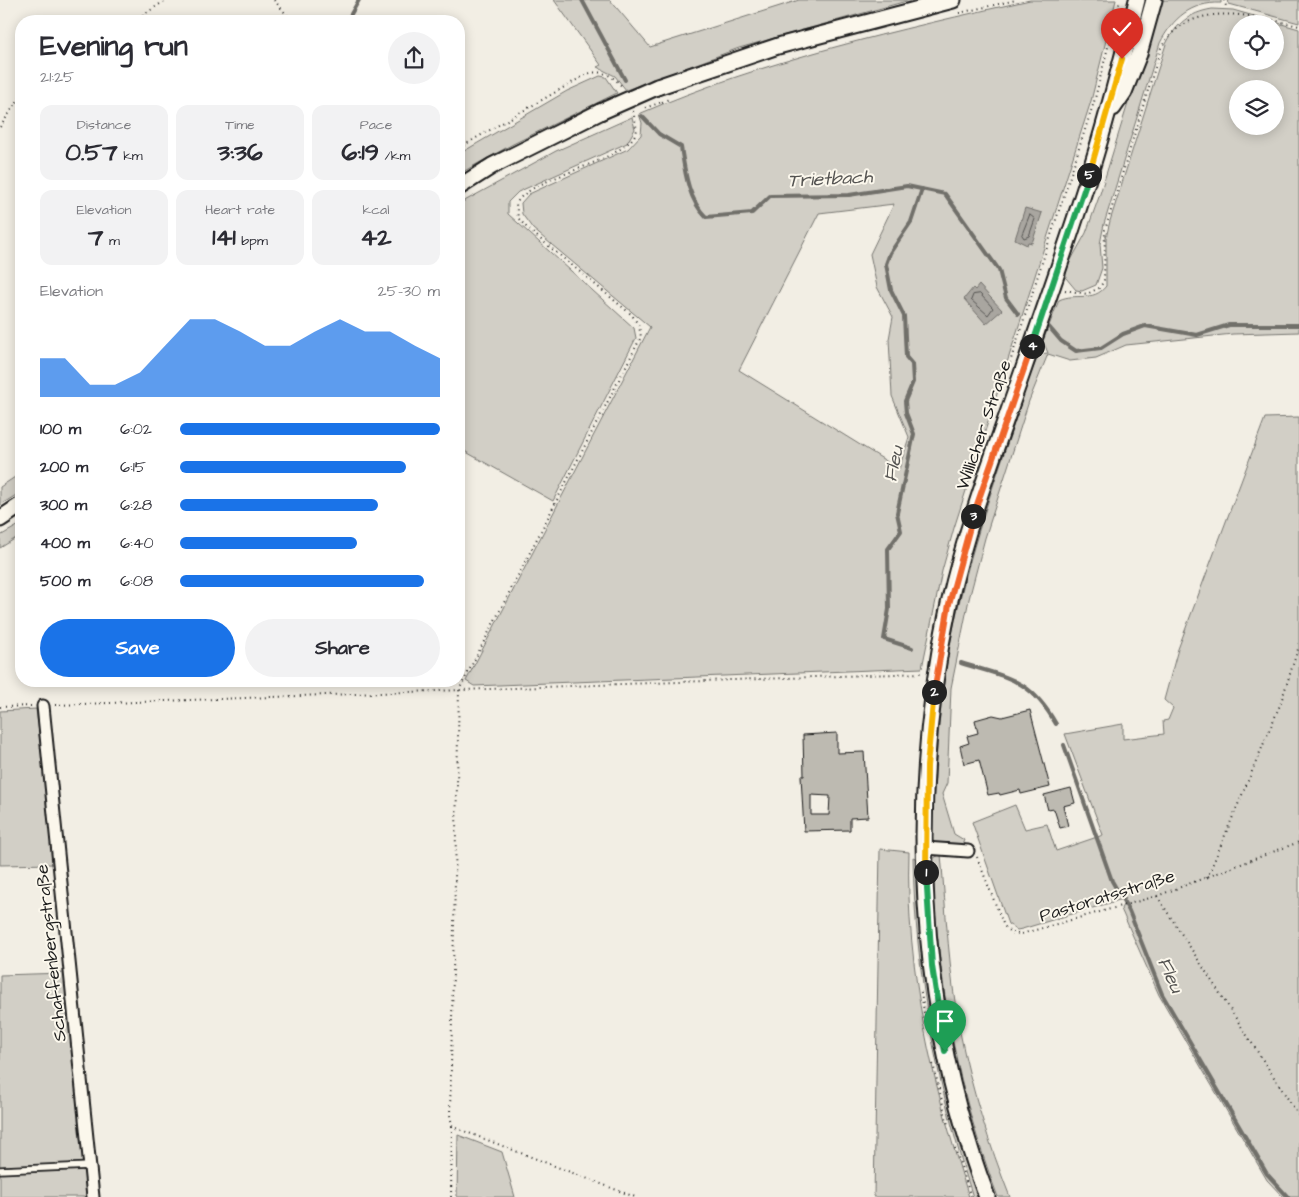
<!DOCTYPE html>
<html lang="en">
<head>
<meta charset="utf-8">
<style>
  :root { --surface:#fff; --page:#f2f2f3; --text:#2b2b33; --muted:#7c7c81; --accent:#1a73e8 }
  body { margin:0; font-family:"Architects Daughter",sans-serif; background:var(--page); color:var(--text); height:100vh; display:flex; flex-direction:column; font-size:19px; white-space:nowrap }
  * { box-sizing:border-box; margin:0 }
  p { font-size:16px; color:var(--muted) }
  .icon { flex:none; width:28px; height:28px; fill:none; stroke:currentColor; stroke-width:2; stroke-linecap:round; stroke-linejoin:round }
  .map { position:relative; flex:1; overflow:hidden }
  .side { position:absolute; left:15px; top:15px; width:450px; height:672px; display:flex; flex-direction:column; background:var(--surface); border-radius:20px; box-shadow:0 2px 12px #0003 }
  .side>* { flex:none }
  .controls { position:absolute; left:1229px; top:15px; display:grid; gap:10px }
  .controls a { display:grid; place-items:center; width:55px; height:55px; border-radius:50%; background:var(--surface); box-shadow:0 2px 12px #0003; font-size:25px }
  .pin { position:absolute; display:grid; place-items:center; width:42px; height:42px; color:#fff; margin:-51px -21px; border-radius:50% 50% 50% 0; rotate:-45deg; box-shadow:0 0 5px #0007 }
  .pin .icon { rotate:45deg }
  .km { position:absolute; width:25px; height:25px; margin:-12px; border-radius:50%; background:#222; color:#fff; font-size:14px; line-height:25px; text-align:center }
  .round { display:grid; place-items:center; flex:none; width:52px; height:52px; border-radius:26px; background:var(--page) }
  .headline { display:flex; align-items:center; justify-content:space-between; height:85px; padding:0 25px }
  h1 { font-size:28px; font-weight:700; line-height:38px }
  .figures { display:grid; grid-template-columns:repeat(3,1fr); gap:8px; height:85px; padding:5px 25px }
  .figures div { display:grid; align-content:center; border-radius:12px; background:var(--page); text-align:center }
  .figures b { font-size:25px; font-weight:700 }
  .figures small { font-size:14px; font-weight:400 }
  .figures p { font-size:14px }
  .chart { height:140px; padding:10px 25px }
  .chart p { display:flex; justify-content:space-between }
  .chart svg { width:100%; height:90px; margin-top:5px; fill:var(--accent); opacity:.7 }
  .cta { display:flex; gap:10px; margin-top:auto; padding:10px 25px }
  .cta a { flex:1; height:58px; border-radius:30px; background:var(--accent); color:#fff; font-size:20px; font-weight:700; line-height:58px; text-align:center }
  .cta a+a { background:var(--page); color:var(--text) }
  ul { padding:0 25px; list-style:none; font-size:16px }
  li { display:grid; grid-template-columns:80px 60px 1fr; align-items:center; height:38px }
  li i { height:12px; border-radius:6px; background:var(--accent) }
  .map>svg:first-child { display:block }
  .green { fill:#d2cfc6; stroke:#777671; fill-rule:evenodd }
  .water { fill:#a9a6a0; stroke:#716f6b }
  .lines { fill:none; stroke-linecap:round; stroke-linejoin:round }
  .shore { stroke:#545351; stroke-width:1 }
  .stream { stroke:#716f6b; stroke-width:4 }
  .building { fill:#bdbab1; stroke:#1c1c1c; fill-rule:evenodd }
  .lane-casing { stroke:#1c1c1c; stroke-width:9 }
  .street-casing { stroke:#1c1c1c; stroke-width:15 }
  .secondary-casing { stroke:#1c1c1c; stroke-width:19 }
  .path { stroke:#1c1c1c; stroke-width:2; stroke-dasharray:1 4; stroke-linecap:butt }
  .lane { stroke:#fbf7ec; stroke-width:5.5 }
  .street { stroke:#fbf7ec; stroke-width:11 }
  .secondary { stroke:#fbf7ec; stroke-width:15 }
  .secondary-bridge-casing { stroke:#1c1c1c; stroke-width:19; stroke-linecap:butt }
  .path-bridge { stroke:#1c1c1c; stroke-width:2; stroke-dasharray:1 4; stroke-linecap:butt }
  .secondary-bridge { stroke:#fbf7ec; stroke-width:15 }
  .split-1-casing { stroke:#fff; stroke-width:10 }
  .split-2-casing { stroke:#fff; stroke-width:10 }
  .split-3-casing { stroke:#fff; stroke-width:10 }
  .split-4-casing { stroke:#fff; stroke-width:10 }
  .split-5-casing { stroke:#fff; stroke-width:10 }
  .split-6-casing { stroke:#fff; stroke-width:10 }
  .split-1 { stroke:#22a559; stroke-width:6 }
  .split-2 { stroke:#f5b400; stroke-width:6 }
  .split-3 { stroke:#f0652b; stroke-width:6 }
  .split-4 { stroke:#f0652b; stroke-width:6 }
  .split-5 { stroke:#22a559; stroke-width:6 }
  .split-6 { stroke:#f5b400; stroke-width:6 }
  .labels { text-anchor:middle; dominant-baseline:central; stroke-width:4; stroke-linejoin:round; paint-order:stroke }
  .street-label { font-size:18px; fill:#1c1c1c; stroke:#fbf7ec }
  .water-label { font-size:19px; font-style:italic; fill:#545351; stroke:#fbf7ec }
</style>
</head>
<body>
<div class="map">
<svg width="1299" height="1197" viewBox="0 0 1299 1197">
  <rect width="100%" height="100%" fill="#f2eee4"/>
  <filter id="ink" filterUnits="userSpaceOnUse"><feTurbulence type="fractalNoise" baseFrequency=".02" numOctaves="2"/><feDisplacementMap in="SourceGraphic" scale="10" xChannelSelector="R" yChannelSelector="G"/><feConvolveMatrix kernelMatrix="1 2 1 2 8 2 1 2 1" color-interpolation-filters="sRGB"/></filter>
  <g filter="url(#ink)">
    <g class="green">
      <polygon points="554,0 610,0 650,47 799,0 910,0 739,48 626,90 615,76 597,67 601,65"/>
      <path d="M1030 0H1116L1091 101 954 528 942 571 922 668 474 686 466 681 650 327 533 229 522 214 521 203 529 194 628 149 641 135 642 123 639 114C764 60 897 30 1030 0ZM894 204 870 254 877 287 893 317 889 339 892 396 909 437 899 469 739 370 819 213Z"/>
      <path d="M1160 0H1221V3C1191 2 1173 18 1160 43L1104 224 1100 244 1102 268 1096 285 1082 291 1076 290 1066 278V269L1086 233 1099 197Z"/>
      <polygon points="1228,0 1299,0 1299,23 1229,4"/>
      <path d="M1212 9 1233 10 1299 29V332L1233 334 1126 345 1096 358 1070 361 1048 354 1029 401 985 538 969 599 951 688 947 783 942 794 954 834 964 840 962 845 955 847 935 843 931 839C935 776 938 712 949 650 966 557 1000 468 1029 378L1039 354 1048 353 1043 341 1059 300C1076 292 1093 303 1106 286V238L1110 221 1166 44C1177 23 1189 13 1212 9ZM1238 24H1275V61H1238ZM1238 89H1275V126H1238Z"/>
      <polygon points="600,76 606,77 617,93 513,144 459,174 459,154 567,91"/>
      <polygon points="632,117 635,129 627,143 518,192 508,202 508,214 634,328 636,338 553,501 459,448 459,204 556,151"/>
      <polygon points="1299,417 1299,1197 1283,1197 1267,1180 1159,995 1121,909 1126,898 1022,929 1017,930 1008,924 972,822 1015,805 1025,829 1047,824 1056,851 1103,835 1065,734 1123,724 1123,739 1164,734 1163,721 1168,720 1173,708 1164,700 1178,649 1265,418"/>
      <polygon points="21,473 21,492 0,505 0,487"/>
      <polygon points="21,524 21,535 0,548 0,536"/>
      <polygon points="36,709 55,864 0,865 0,711"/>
      <path d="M880 849 909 852C905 970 933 1086 969 1197H874Z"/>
      <path d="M941 854C946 913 949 974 960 1032 971 1088 989 1144 1010 1197H998C967 1116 948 1035 939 949 936 919 932 888 934 858Z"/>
      <path d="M913 857 917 859C919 892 919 926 923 959 933 1040 952 1119 977 1197H973C937 1087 915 974 913 857Z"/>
      <polygon points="65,973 89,1197 0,1197 0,975"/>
      <polygon points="458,1135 502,1152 515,1197 457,1197"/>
    </g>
    <g class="water">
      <polygon points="1025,208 1042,213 1032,243 1028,242 1027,245 1015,239"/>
      <polygon points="979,285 1002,310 986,324 964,299 973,288 975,290"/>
    </g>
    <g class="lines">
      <g class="shore">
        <polygon points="1030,215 1035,219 1029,236 1024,238 1022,235"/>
        <polygon points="980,294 993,308 988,315 971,300 973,295"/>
      </g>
      <g class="stream">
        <polyline points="582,0 625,80"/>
        <polyline points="347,21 359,0"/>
        <path d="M642 116 659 134 681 147C685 172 688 199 706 217L752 213 770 196 849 195 907 186 945 194 999 270 1006 298 1018 314"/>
        <polyline points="1049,327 1061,341 1076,351 1101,348 1123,334 1145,326 1197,335 1229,325 1299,325"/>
        <polyline points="912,648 884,639 889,609 888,549 901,531 897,513 914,434 906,413 905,401 913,382 912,364 906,357 904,316 891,290 886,264 890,253 911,222 922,189"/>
        <path d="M961 663C1008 678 1030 678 1056 724"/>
        <polyline points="1064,745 1112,881 1129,911 1162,994 1267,1174 1288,1197"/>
      </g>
    </g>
    <g class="building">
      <polygon points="1030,710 1050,787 1021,794 1020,790 1000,795 999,793 988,795 979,760 964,764 960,746 969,743 967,736 978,733 975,720 993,715 1002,717"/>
      <path d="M837 733V753L864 752 868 817 850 818V830L804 831 801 776H804L803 735ZM811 795 830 796 829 815H811Z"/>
      <polygon points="1071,788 1075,803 1063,806 1068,826 1060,828 1054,809 1048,810 1044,795"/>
    </g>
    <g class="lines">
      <g class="lane-casing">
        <polyline id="lane" points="0,1170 90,1166"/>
      </g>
      <g class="street-casing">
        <g id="street">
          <polyline points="43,706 93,1197"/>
          <polyline points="925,848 968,851"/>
        </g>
      </g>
      <g class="secondary-casing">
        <g id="secondary">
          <polyline points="657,87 778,46 953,0"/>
          <polyline points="1113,108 1124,92 1139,54 1154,0"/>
          <polyline points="459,187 492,166 600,112"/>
          <polyline points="0,519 21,505"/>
          <path d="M987 1197C917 1012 907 797 949 604 968 519 1000 438 1028 356 1051 290 1075 223 1095 156 1111 104 1124 52 1137 0"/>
        </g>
      </g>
      <g class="path">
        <polyline points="274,0 292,21"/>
        <polyline points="1224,0 1226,6"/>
        <polyline points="959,13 1016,0"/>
        <polyline points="134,21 166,0"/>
        <polyline points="662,102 671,98"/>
        <path d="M633 111 637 130C627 164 530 175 516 204L518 218 528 229 632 315 639 326 641 337 459 690 450 1115 452 1125 456 1128 635 1197"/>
        <polyline points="0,127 21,96"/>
        <path d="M459 148 587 74C602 69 614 76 623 88"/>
        <path d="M1065 290 1087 294 1099 288 1104 281 1105 230 1161 48C1188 0 1248 14 1299 26"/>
        <polyline points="1002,387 1094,102 1120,0"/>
        <polyline points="55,705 922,673"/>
        <polyline points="0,707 33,706"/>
        <polyline points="977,857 1004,926 1011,933 1021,934 1157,896 1299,842"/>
        <polyline points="1207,878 1280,705 1299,646"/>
        <polyline points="1157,896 1299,1116"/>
        <polyline points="921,992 926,1025"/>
        <polyline points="933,1064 948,1125"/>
        <polyline points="955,1148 971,1197"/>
        <polyline points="451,1197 452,1125"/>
      </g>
      <use href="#lane" class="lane"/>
      <use href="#street" class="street"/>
      <use href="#secondary" class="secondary"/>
      <g class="secondary-bridge-casing">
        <polyline id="secondary-bridge" points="600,112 657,87"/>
      </g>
      <polyline class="path-bridge" points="645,108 662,102"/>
      <use href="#secondary-bridge" class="secondary-bridge"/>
    </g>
  </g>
  <g class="lines" filter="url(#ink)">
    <g class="split-1-casing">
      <polyline id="split-1" points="926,872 932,966 945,1051"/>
    </g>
    <g class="split-2-casing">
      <polyline id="split-2" points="926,872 927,766 934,692"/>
    </g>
    <g class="split-3-casing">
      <polyline id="split-3" points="934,692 949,604 973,516"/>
    </g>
    <g class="split-4-casing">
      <polyline id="split-4" points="973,516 1032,346"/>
    </g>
    <g class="split-5-casing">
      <polyline id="split-5" points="1032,346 1089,175"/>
    </g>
    <g class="split-6-casing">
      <polyline id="split-6" points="1089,175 1122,59"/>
    </g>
    <use href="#split-1" class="split-1"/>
    <use href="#split-2" class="split-2"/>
    <use href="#split-3" class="split-3"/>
    <use href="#split-4" class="split-4"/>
    <use href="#split-5" class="split-5"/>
    <use href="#split-6" class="split-6"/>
  </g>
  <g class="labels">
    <g class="street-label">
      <text transform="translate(984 425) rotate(-71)">Willicher Straße</text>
      <text transform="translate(1107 896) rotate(-17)">Pastoratsstraße</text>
      <text transform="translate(51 953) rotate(-96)">Schaffenbergstraße</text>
    </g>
    <g class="water-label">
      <text transform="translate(830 179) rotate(-3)">Trietbach</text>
      <text transform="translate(894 464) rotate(-78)">Fleu</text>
      <text transform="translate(1170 975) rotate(66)">Fleu</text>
    </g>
  </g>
</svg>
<div class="controls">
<a><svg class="icon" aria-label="locate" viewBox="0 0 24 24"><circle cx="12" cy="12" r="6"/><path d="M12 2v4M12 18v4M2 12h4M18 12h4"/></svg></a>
<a><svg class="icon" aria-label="layers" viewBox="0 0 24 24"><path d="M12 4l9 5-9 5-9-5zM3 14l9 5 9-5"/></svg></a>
</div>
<div class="pin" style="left:945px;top:1051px;background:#1e9e55"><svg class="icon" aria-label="arrive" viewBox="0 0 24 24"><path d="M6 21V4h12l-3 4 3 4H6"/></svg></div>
<div class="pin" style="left:1122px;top:59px;background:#d93025"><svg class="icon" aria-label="check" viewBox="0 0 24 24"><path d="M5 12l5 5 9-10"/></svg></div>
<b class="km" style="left:926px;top:872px">1</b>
<b class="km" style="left:934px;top:692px">2</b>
<b class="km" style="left:973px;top:516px">3</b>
<b class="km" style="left:1032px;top:346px">4</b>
<b class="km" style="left:1089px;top:175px">5</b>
<section class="side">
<div class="headline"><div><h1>Evening run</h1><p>21:25</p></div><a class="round"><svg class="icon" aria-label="share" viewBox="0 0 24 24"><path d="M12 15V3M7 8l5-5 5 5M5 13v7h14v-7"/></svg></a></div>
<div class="figures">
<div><p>Distance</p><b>0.57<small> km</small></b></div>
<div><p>Time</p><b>3:36</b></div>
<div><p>Pace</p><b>6:19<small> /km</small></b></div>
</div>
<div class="figures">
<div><p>Elevation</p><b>7<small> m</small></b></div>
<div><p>Heart rate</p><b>141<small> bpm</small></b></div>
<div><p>kcal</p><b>42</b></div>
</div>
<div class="chart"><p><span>Elevation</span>25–30 m</p>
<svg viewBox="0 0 160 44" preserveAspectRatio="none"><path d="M0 44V25L10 25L20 38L30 38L40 32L50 19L60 6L70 6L80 12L90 19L100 19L110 12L120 6L130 12L140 12L150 19L160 25V44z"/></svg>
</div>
<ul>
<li><b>100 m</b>6:02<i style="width:100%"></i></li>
<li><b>200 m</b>6:15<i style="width:87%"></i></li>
<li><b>300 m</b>6:28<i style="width:76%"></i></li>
<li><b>400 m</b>6:40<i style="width:68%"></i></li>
<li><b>500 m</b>6:08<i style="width:94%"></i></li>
</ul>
<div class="cta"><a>Save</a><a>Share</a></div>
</section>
</div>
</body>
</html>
